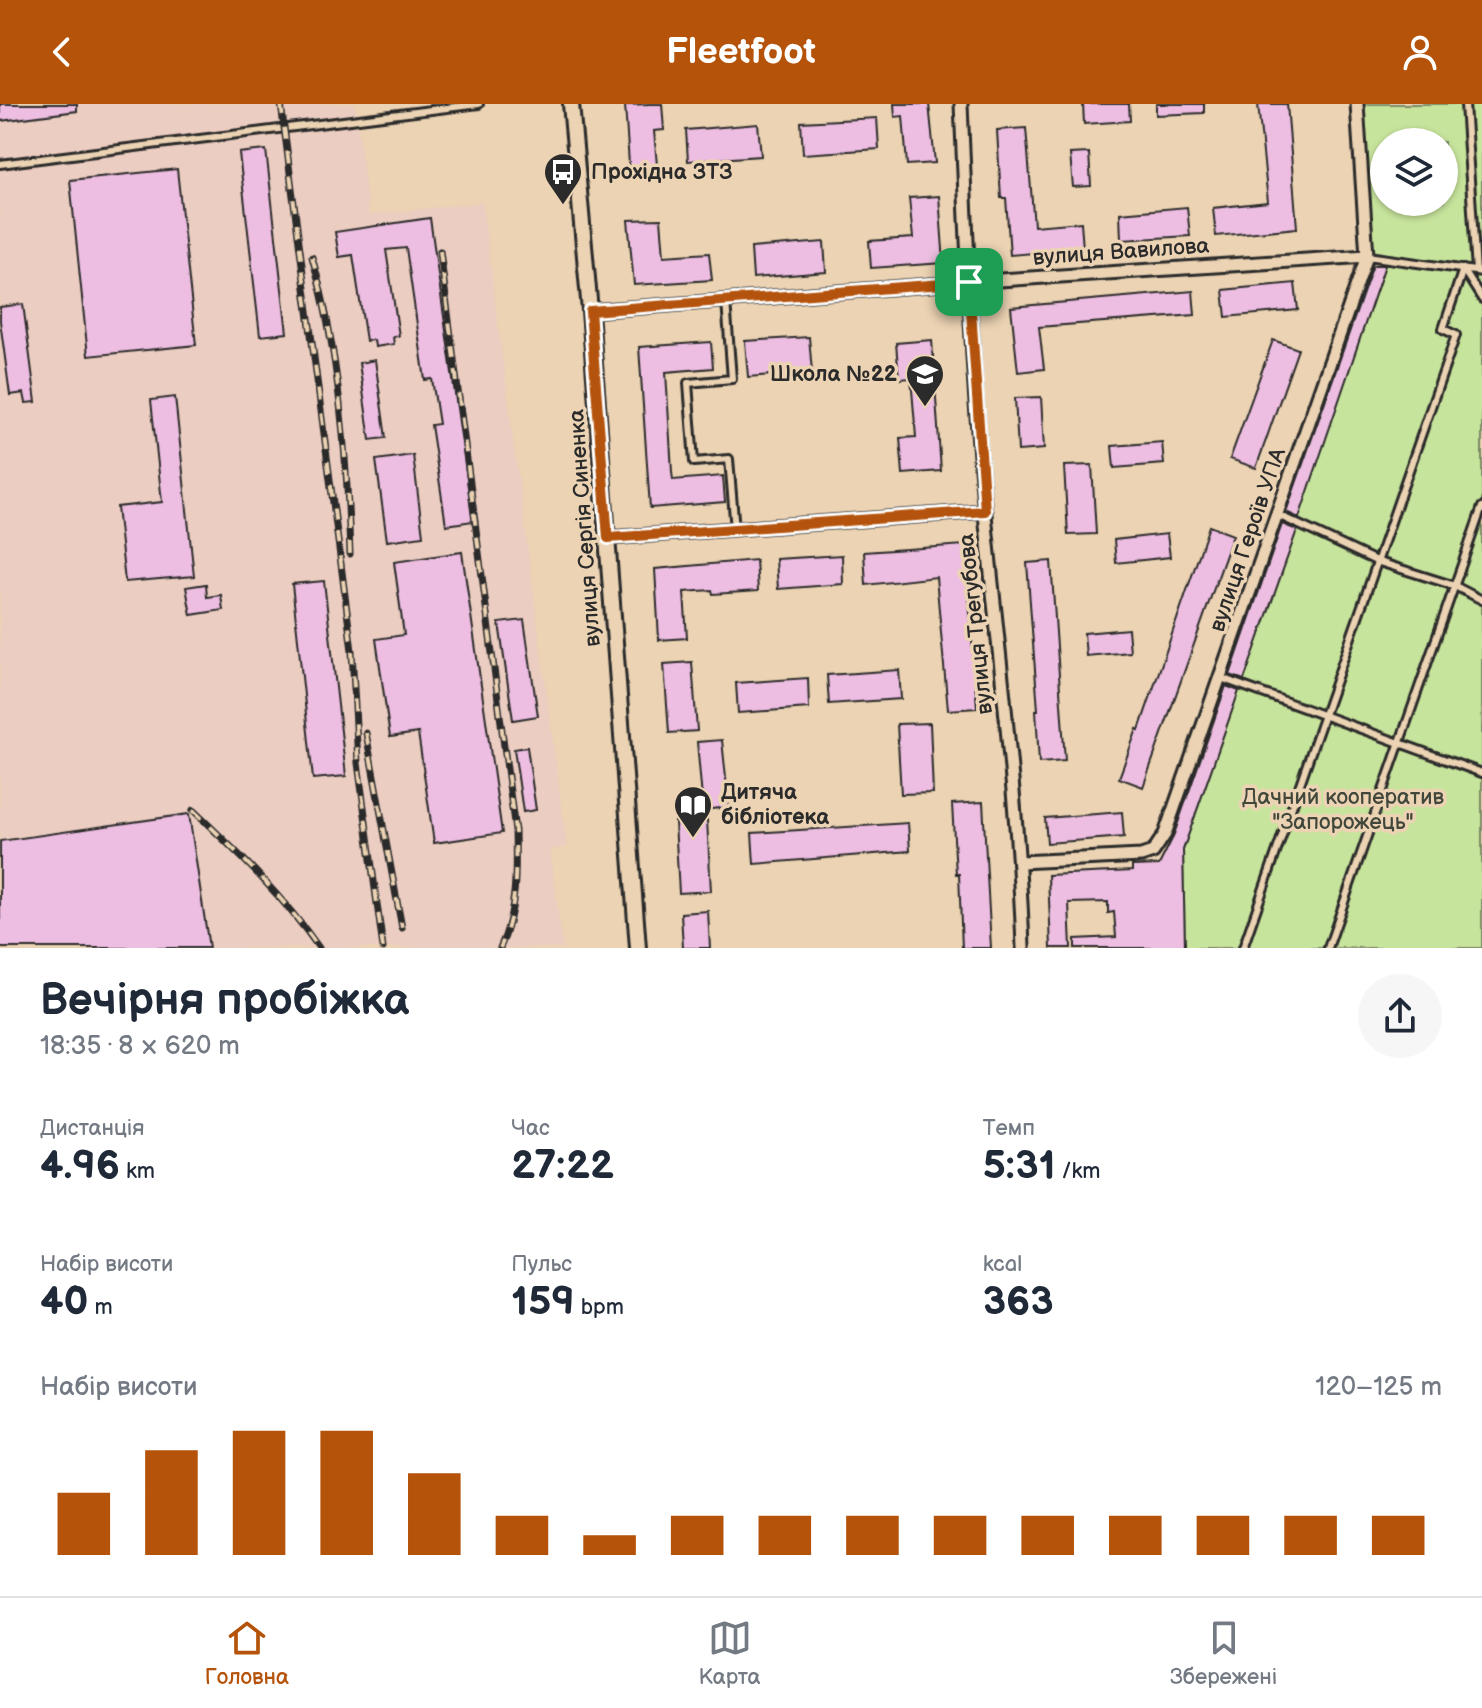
<!DOCTYPE html>
<html lang="uk">
<head>
<meta charset="utf-8">
<style>
  :root { --surface:#fff; --page:#f6f6f7; --text:#1f2937; --muted:#747a83; --line:#e0e1e3; --accent:#b45309 }
  body { margin:0; font-family:"Balsamiq Sans",sans-serif; background:var(--page); color:var(--text); height:100vh; display:flex; flex-direction:column; font-size:30px; white-space:nowrap }
  * { box-sizing:border-box; margin:0 }
  p { font-size:26px; color:var(--muted) }
  .icon { flex:none; width:44px; height:44px; fill:none; stroke:currentColor; stroke-width:2; stroke-linecap:round; stroke-linejoin:round }
  .map { position:relative; height:844px; overflow:hidden }
  .drawer { display:flex; flex-direction:column; background:var(--surface); flex:1 }
  .drawer>* { flex:none }
  .tools { position:absolute; left:1370px; top:24px; display:grid; gap:16px }
  .tools a { display:grid; place-items:center; width:88px; height:88px; border-radius:50%; background:var(--surface); box-shadow:0 2px 6px #0004; font-size:40px }
  .pin { position:absolute; display:grid; place-items:center; width:68px; height:68px; color:#fff; margin:-34px; border-radius:16px; box-shadow:0 4px 12px #0006 }
  .round { display:grid; place-items:center; flex:none; width:84px; height:84px; border-radius:42px; background:var(--page) }
  .headline { display:flex; align-items:center; justify-content:space-between; height:136px; padding:0 40px }
  h1 { font-size:44px; font-weight:600; line-height:60px }
  .stats { display:grid; grid-template-columns:repeat(3,1fr); gap:12px; height:136px; padding:8px 40px }
  .stats div { display:grid; align-content:center }
  .stats b { font-size:40px; font-weight:600 }
  .stats small { font-size:22px; font-weight:400 }
  .stats p { font-size:22px }
  .chart { height:224px; padding:16px 40px }
  .chart p { display:flex; justify-content:space-between }
  .chart svg { width:100%; height:144px; margin-top:8px; stroke:var(--accent); stroke-width:6 }
  header { display:flex; justify-content:space-between; align-items:center; height:104px; padding:0 40px; background:var(--accent); color:#fff; font-size:36px; font-weight:600 }
  .tab-bar { display:flex; justify-content:space-around; align-items:center; height:112px; border-top:2px solid var(--line); background:var(--surface); font-size:22px; color:var(--muted) }
  .tab-bar a { display:grid; justify-items:center; gap:4px }
  .tab-bar .active { color:var(--accent) }
  .map>svg:first-child { display:block }
  .built { fill:#eccdc1 }
  .green { fill:#c7e49c; stroke:#798864; stroke-width:2; fill-rule:evenodd }
  .building { fill:#edbee1; stroke:#2b2b2b; stroke-width:2 }
  .lines { fill:none; stroke-linecap:round; stroke-linejoin:round }
  .service-casing { stroke:#2b2b2b; stroke-width:12 }
  .minor-casing { stroke:#2b2b2b; stroke-width:17 }
  .tertiary-casing { stroke:#2b2b2b; stroke-width:20 }
  .service { stroke:#ebd3b3; stroke-width:6 }
  .minor { stroke:#ebd3b3; stroke-width:11 }
  .tertiary { stroke:#ebd3b3; stroke-width:14 }
  .rail-casing { stroke:#2b2b2b; stroke-width:7 }
  .rail { stroke:#ebd3b3; stroke-width:4; stroke-dasharray:12; stroke-linecap:butt }
  .route-casing { stroke:#fff; stroke-width:16 }
  .route { stroke:#b45309; stroke-width:10 }
  .labels { text-anchor:middle; dominant-baseline:central; stroke-width:7; stroke-linejoin:round; paint-order:stroke }
  .poi-label { font-size:22px; font-weight:bold; fill:#2b2b2b; stroke:#ebd3b3; text-anchor:start }
  .street-label { font-size:22px; fill:#2b2b2b; stroke:#ebd3b3 }
  .park-label { font-size:22px; fill:#42473c; stroke:#ebd3b3 }
</style>
</head>
<body>
<header><svg class="icon" aria-label="back" viewBox="0 0 24 24"><path d="M15 5l-7 7 7 7"/></svg>Fleetfoot<svg class="icon" aria-label="person" viewBox="0 0 24 24"><circle cx="12" cy="8" r="4"/><path d="M4 21q1-7 8-7t8 7"/></svg></header>
<div class="map">
<svg width="1482" height="844" viewBox="0 0 1482 844">
  <rect width="100%" height="100%" fill="#ebd3b3"/>
  <filter id="ink" filterUnits="userSpaceOnUse"><feTurbulence type="fractalNoise" baseFrequency=".0125" numOctaves="2"/><feDisplacementMap in="SourceGraphic" scale="16" xChannelSelector="R" yChannelSelector="G"/><feConvolveMatrix kernelMatrix="1 2 1 2 8 2 1 2 1" color-interpolation-filters="sRGB"/></filter>
  <g filter="url(#ink)">
    <polygon class="built" points="0,0 355,0 369,111 482,98 567,743 550,746 563,844 0,844"/>
    <path class="green" d="M1361 0H1482V844H1185L1183 746 1385 161 1384 149 1372 147ZM1384 38H1444V98H1384Z"/>
    <g class="building">
      <polygon points="0,0 77,0 77,7 0,17"/>
      <polygon points="650,0 662,0 664,26 654,27 658,73 630,75 625,1"/>
      <polygon points="894,0 929,0 935,59 907,61 903,12 895,13"/>
      <polygon points="1083,0 1129,0 1130,17 1084,20"/>
      <polygon points="1156,0 1204,0 1204,9 1156,11"/>
      <polygon points="1258,0 1287,0 1297,124 1216,132 1213,104 1268,98"/>
      <polygon points="877,14 879,45 803,50 801,18"/>
      <polygon points="758,20 761,52 688,57 686,26"/>
      <polygon points="1026,24 1034,122 1081,118 1083,145 1010,151 1006,94 1001,94 997,26"/>
      <polygon points="266,46 287,229 260,232 239,49"/>
      <polygon points="1089,49 1091,82 1073,83 1070,50"/>
      <polygon points="177,65 196,241 88,252 70,76"/>
      <polygon points="939,92 944,159 871,164 869,137 913,134 909,94"/>
      <polygon points="1187,103 1190,132 1121,136 1120,109"/>
      <polygon points="430,114 473,417 446,421 431,321 439,320 432,275 425,276 406,144 386,146 399,232 393,233 394,240 375,243 374,236 366,237 353,151 339,153 335,128"/>
      <polygon points="661,115 664,152 709,149 712,176 634,181 628,116"/>
      <polygon points="824,138 826,168 753,174 751,144"/>
      <polygon points="1373,161 1385,161 1299,414 1286,408"/>
      <polygon points="1295,179 1298,206 1226,213 1223,186"/>
      <polygon points="1193,187 1195,211 1039,223 1044,265 1018,268 1011,203"/>
      <polygon points="23,200 36,298 26,299 24,289 10,291 0,217 0,203"/>
      <polygon points="809,233 812,268 748,273 745,237"/>
      <polygon points="932,236 941,367 903,370 900,334 916,333 911,274 899,275 896,239"/>
      <polygon points="1273,236 1298,245 1256,364 1230,355"/>
      <polygon points="711,238 713,264 666,268 672,368 673,376 723,372 725,398 650,404 639,243"/>
      <polygon points="375,256 386,334 370,336 359,259"/>
      <polygon points="175,293 194,472 125,478 117,403 162,398 151,296"/>
      <polygon points="1041,293 1044,345 1018,347 1015,294"/>
      <polygon points="1162,338 1164,360 1114,364 1112,342"/>
      <polygon points="413,351 423,432 387,437 376,356"/>
      <polygon points="1092,361 1096,430 1068,431 1064,362"/>
      <polygon points="1282,420 1297,426 1244,576 1230,571"/>
      <polygon points="1209,422 1233,431 1143,683 1119,674 1137,625 1139,626"/>
      <polygon points="1167,430 1170,453 1116,459 1114,436"/>
      <polygon points="965,441 977,604 948,606 936,473 866,481 864,448"/>
      <polygon points="462,448 502,729 434,739 418,629 390,633 376,535 404,531 394,458"/>
      <polygon points="842,451 843,480 778,485 776,455"/>
      <polygon points="756,456 758,487 713,490 712,486 684,488 687,534 659,536 655,465"/>
      <polygon points="1051,457 1065,657 1039,659 1036,606 1038,606 1027,459"/>
      <polygon points="324,477 346,672 313,675 292,480"/>
      <polygon points="206,480 207,493 221,491 223,506 191,511 186,483"/>
      <polygon points="524,516 538,612 513,616 499,519"/>
      <polygon points="1128,525 1130,548 1086,552 1084,529"/>
      <polygon points="692,558 697,627 669,629 664,560"/>
      <polygon points="899,566 901,595 829,600 827,571"/>
      <polygon points="808,574 809,604 738,609 736,579"/>
      <polygon points="1226,582 1239,587 1183,746 1185,844 1075,844 1075,835 1116,833 1114,808 1108,809 1108,798 1069,799 1071,844 1051,844 1048,771 1132,767 1132,762 1159,761 1173,733"/>
      <polygon points="930,619 933,689 901,690 897,620"/>
      <polygon points="722,636 729,703 703,706 697,638"/>
      <polygon points="527,643 536,706 523,708 514,645"/>
      <polygon points="983,698 991,844 962,844 959,770 956,770 952,700"/>
      <polygon points="1122,708 1124,733 1047,739 1045,714"/>
      <polygon points="189,710 209,844 0,844 0,737"/>
      <polygon points="707,716 711,787 679,789 675,718"/>
      <polygon points="908,719 910,747 754,760 752,729"/>
      <polygon points="708,807 710,844 683,844 681,809"/>
    </g>
    <g class="lines">
      <g class="service-casing">
        <g id="service">
          <polyline points="1465,0 1476,167"/>
          <polyline points="0,60 479,0"/>
          <polyline points="1367,152 1482,168"/>
          <polyline points="1463,165 1482,195"/>
          <polyline points="726,197 732,275 688,279 694,358 729,355 735,426"/>
          <polyline points="1278,411 1376,457 1455,482 1482,496"/>
          <polyline points="1221,574 1482,669"/>
          <polyline points="1243,844 1456,231 1443,225 1463,165"/>
          <polyline points="1328,844 1482,403"/>
        </g>
      </g>
      <g class="minor-casing">
        <g id="minor">
          <path d="M961 0C967 137 972 274 985 410 999 555 1018 699 1023 844"/>
          <polyline points="590,207 969,178 1367,152"/>
          <polyline points="608,434 985,407"/>
          <polyline points="1020,758 1141,752 1153,748 1165,730 1367,152 1357,0"/>
        </g>
      </g>
      <g class="tertiary-casing">
        <polyline id="tertiary" points="571,0 590,207 638,844"/>
      </g>
      <use href="#service" class="service"/>
      <use href="#minor" class="minor"/>
      <use href="#tertiary" class="tertiary"/>
      <g class="rail-casing">
        <g id="rail">
          <polyline points="281,0 341,460 352,547 358,659 383,844"/>
          <path d="M440 147 515 727C516 765 517 809 500 844"/>
          <path d="M312 153C339 245 347 355 350 450"/>
          <polyline points="366,629 402,824"/>
          <path d="M193 706C239 750 283 792 319 844"/>
        </g>
      </g>
      <use href="#rail" class="rail"/>
    </g>
  </g>
  <g class="lines" filter="url(#ink)">
    <g class="route-casing">
      <polygon id="route" points="969,178 985,407 608,434 590,207"/>
    </g>
    <use href="#route" class="route"/>
  </g>
  <defs>
    <g id="bus-pin" transform="scale(2)"><path d="M0 17L-7.5 6A9.5 9.5 0 1 1 7.5 6Z" fill="#2b2b2b" stroke="#ebd3b3"/><path d="M-5-6H5V4H4V6H2V4H-2V6H-4V4H-5ZM-3.5-4V0h7V-4ZM-3.5 1.2v1.5H-2V1.2ZM2 1.2v1.5H3.5V1.2Z" fill="#fff"/></g>
    <g id="school-pin" transform="scale(2)"><path d="M0 17L-7.5 6A9.5 9.5 0 1 1 7.5 6Z" fill="#2b2b2b" stroke="#ebd3b3"/><path d="M0-5L7-2L0 1L-7-2ZM-4 1L0 2.5L4 1V4Q0 6-4 4Z" fill="#fff"/></g>
    <g id="library-pin" transform="scale(2)"><path d="M0 17L-7.5 6A9.5 9.5 0 1 1 7.5 6Z" fill="#2b2b2b" stroke="#ebd3b3"/><path d="M-6-4Q-3-5.5-.7-3.5V5Q-3 3-6 4ZM6-4Q3-5.5 .7-3.5V5Q3 3 6 4Z" fill="#fff"/></g>
  </defs>
  <g fill-rule="evenodd">
    <use href="#bus-pin" x="563" y="68"/>
    <use href="#school-pin" x="925" y="270"/>
    <use href="#library-pin" x="693" y="701"/>
  </g>
  <g class="labels">
    <g class="poi-label">
      <text x="591" y="68">Прохідна ЗТЗ</text>
      <text x="897" y="270" text-anchor="end">Школа №22</text>
      <text x="721" y="688">Дитяча<tspan x="721" dy="25">бібліотека</tspan></text>
    </g>
    <g class="street-label">
      <text transform="translate(1121 148) rotate(-4)">вулиця Вавилова</text>
      <text transform="translate(585 424) rotate(-94)">вулиця Сергія Синенка</text>
      <text transform="translate(1248 436) rotate(-71)">вулиця Героїв УПА</text>
      <text transform="translate(976 520) rotate(-96)">вулиця Трегубова</text>
    </g>
    <g class="park-label">
      <text x="1343" y="693">Дачний кооператив<tspan x="1343" dy="25">"Запорожець"</tspan></text>
    </g>
  </g>
</svg>
<div class="tools">
<a><svg class="icon" aria-label="layers" viewBox="0 0 24 24"><path d="M12 4l9 5-9 5-9-5zM3 14l9 5 9-5"/></svg></a>
</div>
<div class="pin" style="left:969px;top:178px;background:#1e9e55"><svg class="icon" aria-label="arrive" viewBox="0 0 24 24"><path d="M6 21V4h12l-3 4 3 4H6"/></svg></div>
</div>
<section class="drawer">
<div class="headline"><div><h1>Вечірня пробіжка</h1><p>18:35 · 8 × 620 m</p></div><a class="round"><svg class="icon" aria-label="share" viewBox="0 0 24 24"><path d="M12 15V3M7 8l5-5 5 5M5 13v7h14v-7"/></svg></a></div>
<div class="stats">
<div><p>Дистанція</p><b>4.96<small> km</small></b></div>
<div><p>Час</p><b>27:22</b></div>
<div><p>Темп</p><b>5:31<small> /km</small></b></div>
</div>
<div class="stats">
<div><p>Набір висоти</p><b>40<small> m</small></b></div>
<div><p>Пульс</p><b>159<small> bpm</small></b></div>
<div><p>kcal</p><b>363</b></div>
</div>
<div class="chart"><p><span>Набір висоти</span>120–125 m</p>
<svg viewBox="0 0 160 44" preserveAspectRatio="none"><path d="M5 44V25M15 44V12M25 44V6M35 44V6M45 44V19M55 44V32M65 44V38M75 44V32M85 44V32M95 44V32M105 44V32M115 44V32M125 44V32M135 44V32M145 44V32M155 44V32"/></svg>
</div>
</section>
<nav class="tab-bar">
<a class="active"><svg class="icon" aria-label="home" viewBox="0 0 24 24"><path d="M3 11l9-7 9 7M6 9v11h12V9"/></svg>Головна</a>
<a><svg class="icon" aria-label="map" viewBox="0 0 24 24"><path d="M3 6l6-2 6 2 6-2v14l-6 2-6-2-6 2zM9 4v14M15 6v14"/></svg>Карта</a>
<a><svg class="icon" aria-label="saved" viewBox="0 0 24 24"><path d="M7 4h10v16l-5-4-5 4z"/></svg>Збережені</a>
</nav>
</body>
</html>
